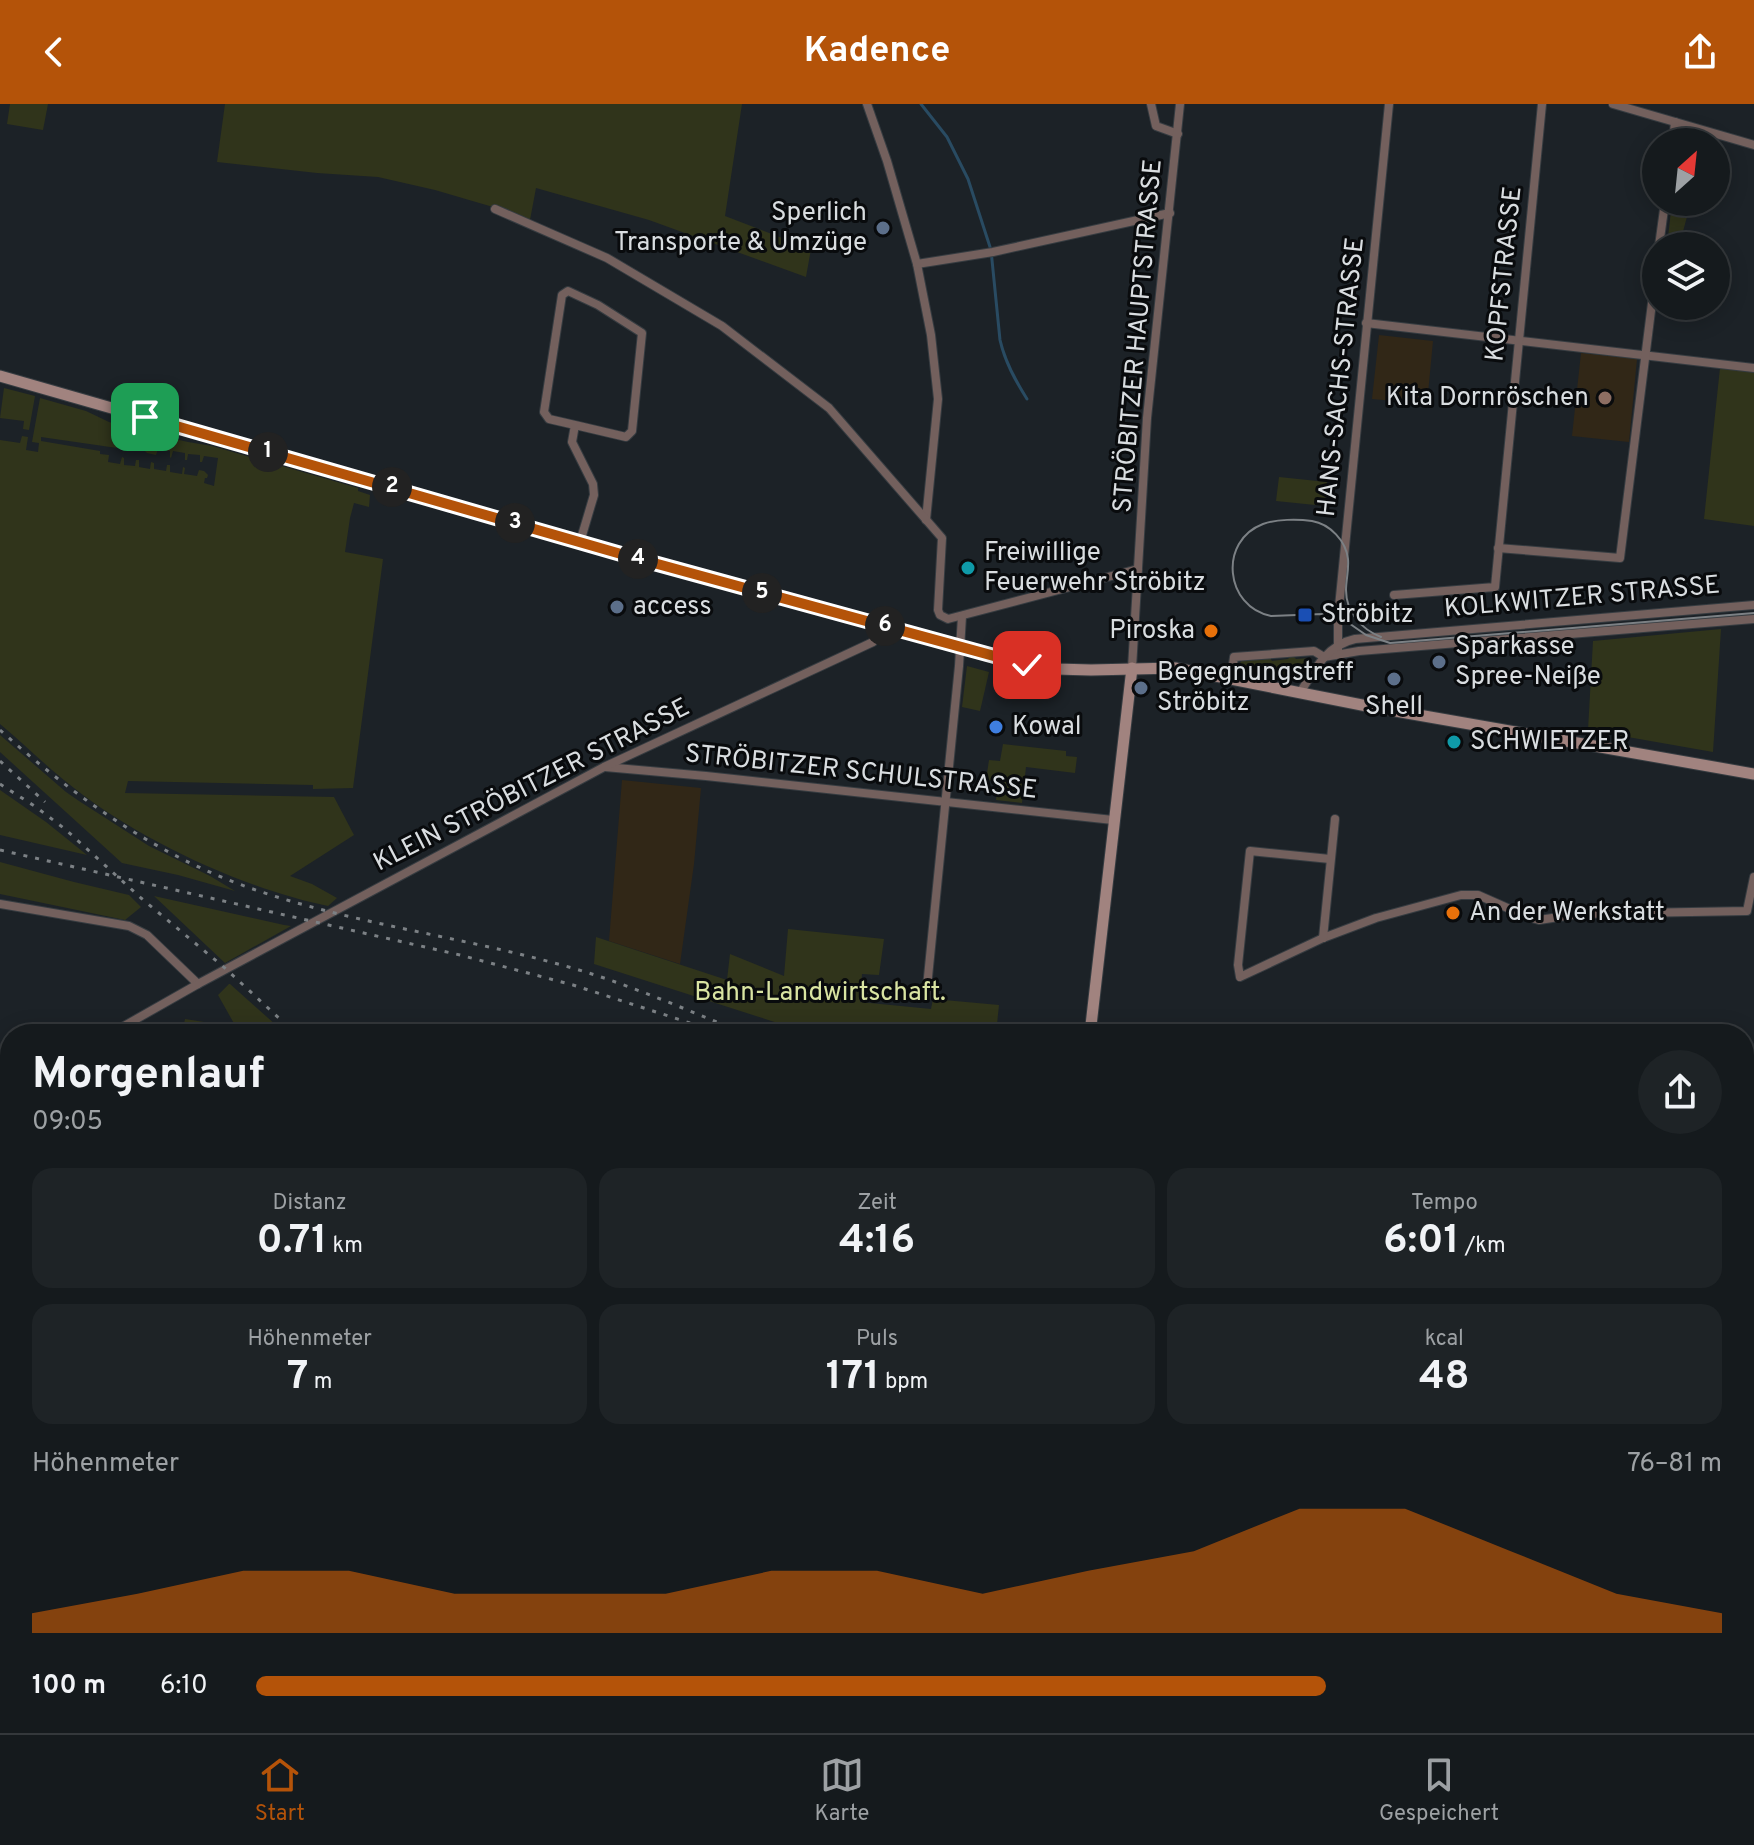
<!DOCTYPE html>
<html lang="de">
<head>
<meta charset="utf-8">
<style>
  :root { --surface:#151a1d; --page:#1e2326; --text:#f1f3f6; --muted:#9da1a4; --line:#34383b; --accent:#b45309 }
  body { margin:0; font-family:Overpass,sans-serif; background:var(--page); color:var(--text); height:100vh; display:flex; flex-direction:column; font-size:30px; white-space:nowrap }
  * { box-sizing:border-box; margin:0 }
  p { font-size:26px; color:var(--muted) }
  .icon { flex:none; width:44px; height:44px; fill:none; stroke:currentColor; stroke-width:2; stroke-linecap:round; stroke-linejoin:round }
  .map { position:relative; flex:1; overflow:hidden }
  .sheet { position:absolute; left:0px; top:920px; width:1754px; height:710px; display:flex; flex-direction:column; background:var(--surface); border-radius:32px 32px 0 0; box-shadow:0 4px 20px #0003,0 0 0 2px var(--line) }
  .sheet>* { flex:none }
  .needle { width:52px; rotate:27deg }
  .fabs { position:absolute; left:1642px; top:24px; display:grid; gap:16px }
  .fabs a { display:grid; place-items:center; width:88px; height:88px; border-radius:50%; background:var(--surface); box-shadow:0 4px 20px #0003,0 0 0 2px var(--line); font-size:40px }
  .pin { position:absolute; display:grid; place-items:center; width:68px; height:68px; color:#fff; margin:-34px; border-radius:16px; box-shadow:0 4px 12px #0006 }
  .km { position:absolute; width:40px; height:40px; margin:-20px; border-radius:50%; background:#222; color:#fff; font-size:22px; line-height:40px; text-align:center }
  .round { display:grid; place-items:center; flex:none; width:84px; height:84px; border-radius:42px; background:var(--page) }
  .summary { display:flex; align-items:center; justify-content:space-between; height:136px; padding:0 32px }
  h1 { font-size:44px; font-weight:700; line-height:60px }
  .stats { display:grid; grid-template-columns:repeat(3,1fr); gap:12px; height:136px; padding:8px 32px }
  .stats div { display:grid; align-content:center; border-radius:20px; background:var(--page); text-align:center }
  .stats b { font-size:40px; font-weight:700 }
  .stats small { font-size:22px; font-weight:400 }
  .stats p { font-size:22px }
  .chart { height:224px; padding:16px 32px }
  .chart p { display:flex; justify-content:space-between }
  .chart svg { width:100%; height:144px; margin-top:8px; fill:var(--accent); opacity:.7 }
  ul { padding:0 32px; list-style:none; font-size:26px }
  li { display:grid; grid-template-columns:128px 96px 1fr; align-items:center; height:60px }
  li i { height:20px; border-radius:10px; background:var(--accent) }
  header { display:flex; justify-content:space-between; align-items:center; height:104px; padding:0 32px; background:var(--accent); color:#fff; font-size:36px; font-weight:700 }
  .tab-bar { display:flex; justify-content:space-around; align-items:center; height:112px; border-top:2px solid var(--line); background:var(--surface); font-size:22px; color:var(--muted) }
  .tab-bar a { display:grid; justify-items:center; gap:4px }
  .tab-bar .on { color:var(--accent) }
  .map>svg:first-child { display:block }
  .education { fill:#312717 }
  .green { fill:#30341b }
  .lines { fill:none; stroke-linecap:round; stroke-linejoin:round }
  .stream { stroke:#294b62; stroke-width:3 }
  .street-casing { stroke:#363c41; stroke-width:10 }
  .secondary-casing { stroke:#363c41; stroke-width:13 }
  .street { stroke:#73605d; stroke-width:8 }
  .secondary { stroke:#a1837f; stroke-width:11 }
  .tram { stroke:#7c8185; stroke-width:2 }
  .rail { stroke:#7c8185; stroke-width:3; stroke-dasharray:4 8; stroke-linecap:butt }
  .route-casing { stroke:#fff; stroke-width:16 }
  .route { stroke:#b45309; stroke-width:10 }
  .service-dot { fill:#5c6f8a; stroke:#090b0d; stroke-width:3 }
  .education-dot { fill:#8d6e63; stroke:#090b0d; stroke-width:3 }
  .culture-dot { fill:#0f9aa8; stroke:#090b0d; stroke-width:3 }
  .transit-dot { fill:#1a4fb4; stroke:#090b0d; stroke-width:3 }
  .food-dot { fill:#e8710a; stroke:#090b0d; stroke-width:3 }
  .shop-dot { fill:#3f7fe0; stroke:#090b0d; stroke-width:3 }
  .labels { text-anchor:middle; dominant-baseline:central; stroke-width:6; stroke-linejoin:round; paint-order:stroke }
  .poi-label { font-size:26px; fill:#d9dde0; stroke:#090b0d; text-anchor:start }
  .street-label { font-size:26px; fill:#d9dde0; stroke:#090b0d }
  .park-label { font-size:26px; fill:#d9e4a2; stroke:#090b0d }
</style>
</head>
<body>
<header><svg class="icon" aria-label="back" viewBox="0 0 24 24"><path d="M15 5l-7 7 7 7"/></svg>Kadence<svg class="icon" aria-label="share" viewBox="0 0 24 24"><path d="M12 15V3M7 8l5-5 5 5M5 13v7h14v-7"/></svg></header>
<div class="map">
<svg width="1754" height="1629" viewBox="0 0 1754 1629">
  <rect width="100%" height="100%" fill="#1c2227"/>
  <g class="education">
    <polygon points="1379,231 1433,237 1427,300 1372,295"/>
    <polygon points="1581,249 1637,255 1629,338 1572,332"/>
    <polygon points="622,676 701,684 694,760 680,860 609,837"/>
  </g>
  <g class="green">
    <polygon points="10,0 48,0 43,26 7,20"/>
    <polygon points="225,0 742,0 725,112 811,145 806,173 649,116 536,84 530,116 493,103 435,86 378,73 317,69 217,58"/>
    <polygon points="1672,98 1691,98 1679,142 1667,142"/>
    <polygon points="1720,264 1754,268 1754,422 1704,415"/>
    <polygon points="4,284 35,292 29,326 23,325 24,317 0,314"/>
    <path d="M40 294 86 307 109 318 136 325 134 343 131 346 41 333V337L100 347V350L109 351 108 358 120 360 122 353 124 354V361L135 362 136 356H139V363L150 365 151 358 154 359V365L166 367 167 361H170V368L182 370 183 363 185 364 184 370 197 372 199 366 204 367 208 371 207 374H205L204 379 214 382 218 354 204 352 202 358H200V351L188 350 187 356H185V349L173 347 171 354 170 353V347L158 345 156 351 147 349 143 345 145 335 149 329 188 338 212 342 358 384V387L370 391 369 403 354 399 350 414 345 448 383 455 353 684 313 685V681L128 677 125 689 334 693 354 731 290 772 312 780 337 794 328 802C247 786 139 736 74 684 48 664 25 641 0 620V336L20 339 22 332 28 333 26 346 38 348 39 339 32 338Z"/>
    <polygon points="1279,373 1327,378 1325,402 1276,397"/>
    <polygon points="1721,525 1713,648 1588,626 1593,537"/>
    <path d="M1292 551 1296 555 1311 554C1305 562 1300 574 1289 576L1237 563 1243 555 1269 553 1272 557 1288 555Z"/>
    <polygon points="967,562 989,568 980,607 962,603"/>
    <polygon points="0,631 66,688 79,697 149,742 210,772 235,787 178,771 122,759 0,648"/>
    <polygon points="1003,640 1066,647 1066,652 1077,653 1075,669 1026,663 1022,699 996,696 998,677 986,676 989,656 1000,657"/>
    <polygon points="0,686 46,718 87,751 0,731"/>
    <polygon points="0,758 74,778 129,791 141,803 125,816 0,790"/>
    <polygon points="154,792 284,821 291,822 225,859"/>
    <polygon points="788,825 884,835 879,871 862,870 860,898 931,905 933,895 999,901 996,930 812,930 594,860 596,833 727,876 730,850 784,872"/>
    <polygon points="229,880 230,880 286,930 182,930 185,915 236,923 218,891"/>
    <polygon points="0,1268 10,1274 10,1620 232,1620 222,1629 0,1629"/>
    <polygon points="331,1620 456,1620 465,1629 316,1629"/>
    <polygon points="740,1620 826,1620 827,1629 730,1629"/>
    <polygon points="844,1620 1001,1620 1010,1629 852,1629"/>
    <polygon points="1075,1620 1177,1620 1197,1629 1068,1629"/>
  </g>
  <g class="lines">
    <g class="stream">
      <path d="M921 0 947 33 968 75 991 146 1000 236C1005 258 1015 276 1027 295"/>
      <polyline points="0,1250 10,1258"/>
      <polyline points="0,1381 10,1388"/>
      <polyline points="459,1620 468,1629"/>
    </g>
    <g class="street-casing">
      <g id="street">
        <polyline points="867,0 887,57 917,160 931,231 938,295 926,416"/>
        <polyline points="1151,0 1156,22 1178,30"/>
        <polyline points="1613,0 1754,41"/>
        <polyline points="1673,38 1675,18"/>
        <polyline points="495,105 607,154 722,222 829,304 942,434 938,506 940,511 948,515 1138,465"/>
        <polyline points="1659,142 1665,98"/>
        <polyline points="917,160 993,148 1170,109"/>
        <polyline points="1366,219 1754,264"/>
        <polyline points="575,321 626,333 632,327 642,229 598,201 568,187 562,191 544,308 549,315 575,321 572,338 593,380 594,391 580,438"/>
        <polyline points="1498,444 1620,454 1656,167"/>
        <polyline points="1394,491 1495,483 1542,0"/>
        <polyline points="1338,550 1338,513 1389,0"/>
        <polyline points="1132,564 1147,314 1180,0"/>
        <polyline points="1231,575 1234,553 1314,547 1324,553 1359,547 1754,515"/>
        <path d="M1300 589C1314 566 1327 541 1355 535L1754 501"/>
        <polyline points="605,663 706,672 1113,716"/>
        <polyline points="1330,755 1250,747 1238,861 1240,873 1323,834 1376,814 1461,791 1478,791 1528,813 1539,816 1579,810 1747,807 1754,773"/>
        <polyline points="0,800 129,822 147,831 198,880"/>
        <polyline points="1323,834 1335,715"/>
        <polyline points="926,893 959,562 962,512"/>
        <polyline points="110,930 198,880 604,663 873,538 880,521"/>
        <polyline points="0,994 10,988"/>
        <polyline points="0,1158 10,1168"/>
        <polyline points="484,1620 493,1629"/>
        <polyline points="834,1620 842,1629"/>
        <polyline points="1487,1629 1494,1624 1512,1629"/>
      </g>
    </g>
    <g class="secondary-casing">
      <g id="secondary">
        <polyline points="0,272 621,450 1027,561 1056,565 1091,566 1175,564 1367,602 1754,670"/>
        <polyline points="1090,930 1132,564"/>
        <polyline points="1024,1620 1034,1629"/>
      </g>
    </g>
    <use href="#street" class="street"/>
    <use href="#secondary" class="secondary"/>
    <g class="tram">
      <path d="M1381 533C1361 525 1346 508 1346 486 1346 476 1349 466 1348 455 1346 437 1330 420 1312 417 1298 415 1276 415 1263 420 1218 437 1225 503 1271 512L1323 510 1332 511 1343 515 1366 531 1390 539 1754 509"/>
      <polyline points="1036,1620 1046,1629"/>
    </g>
    <g class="rail">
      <path d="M0 626C71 690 149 746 239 780 341 818 453 831 558 860 622 877 684 905 746 930"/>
      <polyline points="0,657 45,698"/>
      <polyline points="0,680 36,703 65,725 141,794 226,865 296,930"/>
      <polyline points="0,746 460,851 573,881 690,919"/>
      <polyline points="1744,1376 1754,1380"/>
      <polyline points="1744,1399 1754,1404"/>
      <polyline points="1744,1502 1754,1506"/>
      <polyline points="1744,1523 1754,1526"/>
      <polyline points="260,1629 272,1620"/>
      <polyline points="307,1629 322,1620"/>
    </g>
  </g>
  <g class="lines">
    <g class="route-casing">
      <polyline id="route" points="145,313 621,450 1027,561"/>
    </g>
    <use href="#route" class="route"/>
  </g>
  <g class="service-dot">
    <circle cx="883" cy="124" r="8"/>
    <circle cx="617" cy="503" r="8"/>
    <circle cx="1439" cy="558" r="8"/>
    <circle cx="1394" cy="575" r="8"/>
    <circle cx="1141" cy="584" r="8"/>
  </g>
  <circle class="education-dot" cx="1605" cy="294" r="8"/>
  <g class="culture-dot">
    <circle cx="968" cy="464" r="8"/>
    <circle cx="1454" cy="638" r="8"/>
  </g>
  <rect class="transit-dot" x="1297" y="503" width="16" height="16" rx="4"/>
  <g class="food-dot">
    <circle cx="1211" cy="527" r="8"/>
    <circle cx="1453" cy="809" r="8"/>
  </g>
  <circle class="shop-dot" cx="996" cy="623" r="8"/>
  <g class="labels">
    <g class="poi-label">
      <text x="867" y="109" text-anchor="end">Sperlich<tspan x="867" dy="30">Transporte &amp; Umzüge</tspan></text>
      <text x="1589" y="294" text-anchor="end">Kita Dornröschen</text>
      <text x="984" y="449">Freiwillige<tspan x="984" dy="30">Feuerwehr Ströbitz</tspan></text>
      <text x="633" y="503">access</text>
      <text x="1321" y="511">Ströbitz</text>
      <text x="1195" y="527" text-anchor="end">Piroska</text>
      <text x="1455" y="543">Sparkasse<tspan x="1455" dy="30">Spree-Neiße</tspan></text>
      <text x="1157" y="569">Begegnungstreff<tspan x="1157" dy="30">Ströbitz</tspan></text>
      <text x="1394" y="603" text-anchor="middle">Shell</text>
      <text x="1012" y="623">Kowal</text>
      <text x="1470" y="638">SCHWIETZER</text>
      <text x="1469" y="809">An der Werkstatt</text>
    </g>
    <g class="street-label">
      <text transform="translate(1505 170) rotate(-84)">KOPFSTRASSE</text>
      <text transform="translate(1139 232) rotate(-85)">STRÖBITZER HAUPTSTRASSE</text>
      <text transform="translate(1342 273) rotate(-84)">HANS-SACHS-STRASSE</text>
      <text transform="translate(1582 494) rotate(-5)">KOLKWITZER STRASSE</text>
      <text transform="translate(861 669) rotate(6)">STRÖBITZER SCHULSTRASSE</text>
      <text transform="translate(532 682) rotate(-27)">KLEIN STRÖBITZER STRASSE</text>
    </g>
    <g class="park-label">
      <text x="820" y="889">Bahn-Landwirtschaft.</text>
    </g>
  </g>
</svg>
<div class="fabs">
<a><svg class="needle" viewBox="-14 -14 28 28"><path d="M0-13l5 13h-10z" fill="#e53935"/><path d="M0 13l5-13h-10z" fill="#9da1a4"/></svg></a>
<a><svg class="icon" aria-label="layers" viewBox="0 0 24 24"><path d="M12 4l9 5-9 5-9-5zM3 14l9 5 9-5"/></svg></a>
</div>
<div class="pin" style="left:145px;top:313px;background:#1e9e55"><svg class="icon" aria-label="arrive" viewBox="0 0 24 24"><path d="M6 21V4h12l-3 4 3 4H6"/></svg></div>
<div class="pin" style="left:1027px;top:561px;background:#d93025"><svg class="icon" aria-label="check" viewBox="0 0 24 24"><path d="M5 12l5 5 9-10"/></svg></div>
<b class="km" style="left:268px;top:348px">1</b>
<b class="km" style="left:392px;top:383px">2</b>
<b class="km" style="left:515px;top:419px">3</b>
<b class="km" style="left:638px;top:455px">4</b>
<b class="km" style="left:762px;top:489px">5</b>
<b class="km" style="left:885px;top:522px">6</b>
<section class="sheet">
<div class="summary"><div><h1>Morgenlauf</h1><p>09:05</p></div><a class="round"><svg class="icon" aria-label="share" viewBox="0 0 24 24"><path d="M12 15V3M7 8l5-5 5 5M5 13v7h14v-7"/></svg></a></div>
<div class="stats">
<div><p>Distanz</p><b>0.71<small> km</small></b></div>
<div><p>Zeit</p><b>4:16</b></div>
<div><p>Tempo</p><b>6:01<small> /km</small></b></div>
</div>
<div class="stats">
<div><p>Höhenmeter</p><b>7<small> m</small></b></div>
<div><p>Puls</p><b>171<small> bpm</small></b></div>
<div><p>kcal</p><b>48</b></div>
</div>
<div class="chart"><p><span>Höhenmeter</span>76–81 m</p>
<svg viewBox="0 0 160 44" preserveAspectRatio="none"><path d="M0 44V38L10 32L20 25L30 25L40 32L50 32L60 32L70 25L80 25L90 32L100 25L110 19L120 6L130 6L140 19L150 32L160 38V44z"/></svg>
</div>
<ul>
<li><b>100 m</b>6:10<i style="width:73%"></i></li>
</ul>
</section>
</div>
<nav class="tab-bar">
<a class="on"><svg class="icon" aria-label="home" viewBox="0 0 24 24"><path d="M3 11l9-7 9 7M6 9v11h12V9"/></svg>Start</a>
<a><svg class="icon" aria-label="map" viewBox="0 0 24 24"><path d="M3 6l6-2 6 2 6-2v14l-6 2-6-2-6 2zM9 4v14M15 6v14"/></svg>Karte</a>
<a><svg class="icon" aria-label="saved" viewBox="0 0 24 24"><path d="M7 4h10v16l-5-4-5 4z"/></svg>Gespeichert</a>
</nav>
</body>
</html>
